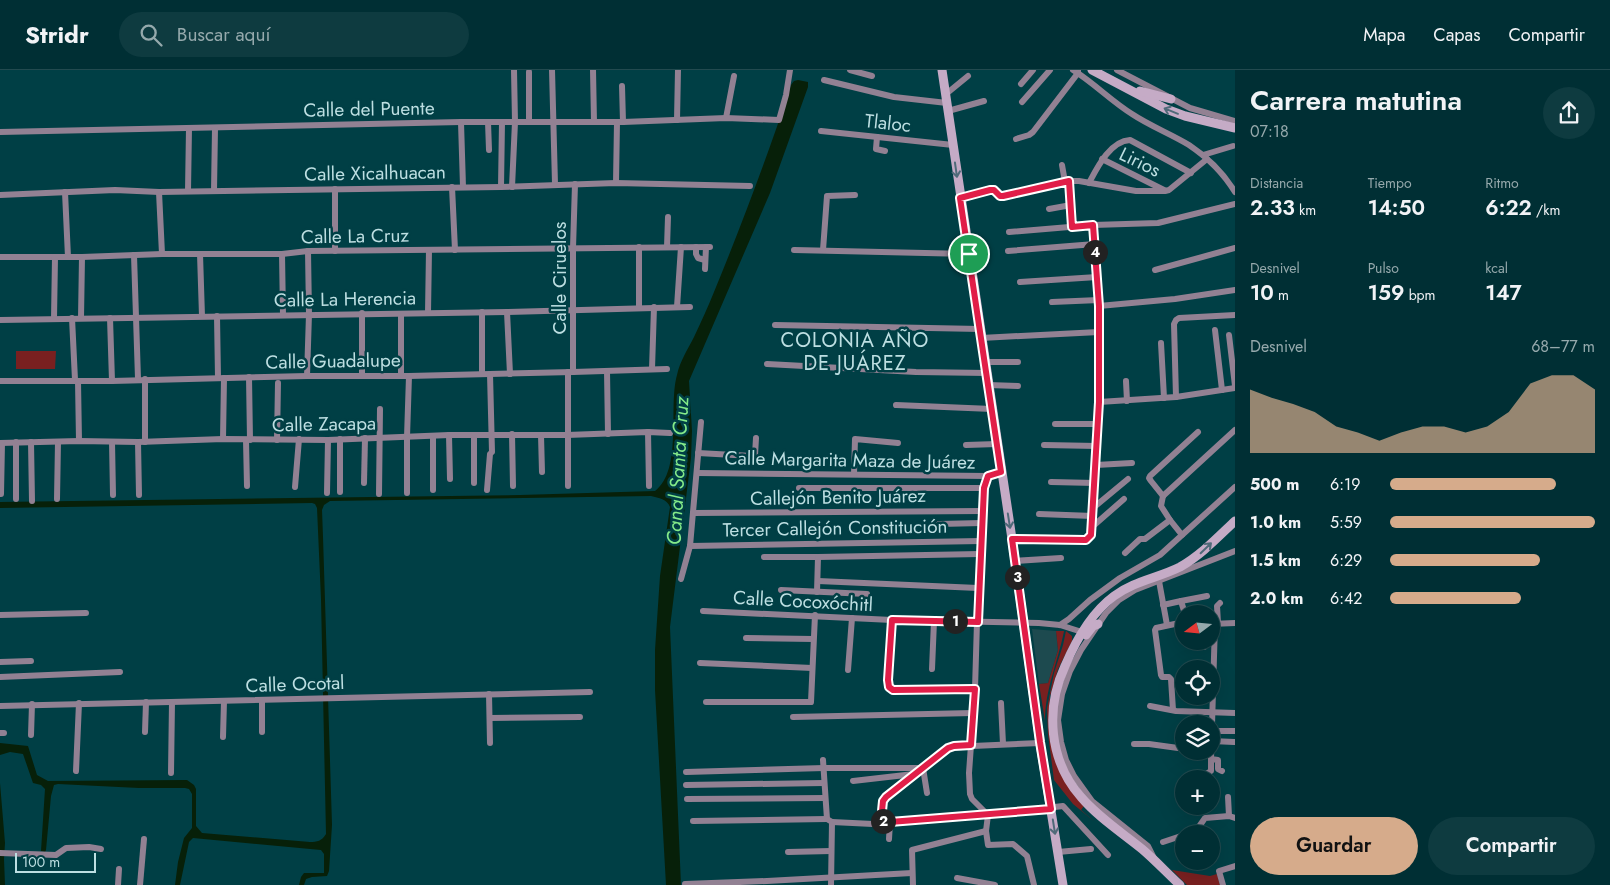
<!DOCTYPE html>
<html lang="es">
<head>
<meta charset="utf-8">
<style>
  :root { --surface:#002f34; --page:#0e3b40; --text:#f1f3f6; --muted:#95a9ac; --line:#224a4f; --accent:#d6ab8b }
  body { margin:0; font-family:Jost,sans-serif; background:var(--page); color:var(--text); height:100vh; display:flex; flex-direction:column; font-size:19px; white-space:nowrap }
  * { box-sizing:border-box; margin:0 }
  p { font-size:16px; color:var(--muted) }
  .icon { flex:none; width:28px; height:28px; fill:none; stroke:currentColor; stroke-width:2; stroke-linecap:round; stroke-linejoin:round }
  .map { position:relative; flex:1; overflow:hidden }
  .panel { display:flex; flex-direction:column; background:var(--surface); width:375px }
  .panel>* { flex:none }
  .needle { width:32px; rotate:254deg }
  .buttons { position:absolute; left:1175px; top:535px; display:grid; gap:10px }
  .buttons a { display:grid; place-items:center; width:45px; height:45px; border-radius:50%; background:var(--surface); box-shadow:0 5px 20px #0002,0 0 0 1px var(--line); font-size:25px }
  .scale { position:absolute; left:15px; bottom:12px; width:81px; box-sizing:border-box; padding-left:5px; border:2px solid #bddfe2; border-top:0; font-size:14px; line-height:18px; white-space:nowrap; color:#bddfe2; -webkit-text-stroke:4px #003f45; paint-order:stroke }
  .pin { position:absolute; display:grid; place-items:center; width:42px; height:42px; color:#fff; margin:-21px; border:2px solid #fff; border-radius:50%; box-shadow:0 1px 5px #0007 }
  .km { position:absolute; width:25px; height:25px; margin:-12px; border-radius:50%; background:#222; color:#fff; font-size:14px; line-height:25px; text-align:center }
  .round { display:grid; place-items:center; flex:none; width:52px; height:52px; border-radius:26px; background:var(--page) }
  .headline { display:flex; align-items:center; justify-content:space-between; height:85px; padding:0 15px }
  h1 { font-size:28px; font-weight:600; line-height:38px }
  .stats { display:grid; grid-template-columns:repeat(3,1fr); gap:8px; height:85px; padding:5px 15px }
  .stats div { display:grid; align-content:center }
  .stats b { font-size:21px; font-weight:600 }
  .stats small { font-size:14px; font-weight:400 }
  .stats p { font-size:14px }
  .chart { height:140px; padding:10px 15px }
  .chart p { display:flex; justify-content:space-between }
  .chart svg { width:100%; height:90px; margin-top:5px; fill:var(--accent); opacity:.7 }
  .cta { display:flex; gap:10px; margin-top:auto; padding:10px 15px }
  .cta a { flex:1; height:58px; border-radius:30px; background:var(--accent); color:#111; font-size:20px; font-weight:600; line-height:58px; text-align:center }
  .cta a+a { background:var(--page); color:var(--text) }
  ul { padding:0 15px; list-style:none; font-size:16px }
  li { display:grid; grid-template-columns:80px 60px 1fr; align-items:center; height:38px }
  li i { height:12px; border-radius:6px; background:var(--accent) }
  header { display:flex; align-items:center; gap:30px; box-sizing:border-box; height:70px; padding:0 25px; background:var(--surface); border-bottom:1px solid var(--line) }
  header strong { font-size:24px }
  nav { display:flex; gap:28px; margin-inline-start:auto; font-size:18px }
  .search { width:350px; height:45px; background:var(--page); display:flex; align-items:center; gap:12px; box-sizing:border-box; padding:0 18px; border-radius:28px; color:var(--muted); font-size:19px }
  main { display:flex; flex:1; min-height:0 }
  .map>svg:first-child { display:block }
  .built { fill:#1d4a4f }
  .green { fill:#792020 }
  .water { fill:#072009 }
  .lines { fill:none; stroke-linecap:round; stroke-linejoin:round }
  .street { stroke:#928193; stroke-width:6 }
  .secondary { stroke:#c5abc6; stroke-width:9 }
  .oneway { stroke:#4f6a79 }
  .route-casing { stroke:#fff; stroke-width:10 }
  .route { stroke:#e11d48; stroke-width:6 }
  .labels { text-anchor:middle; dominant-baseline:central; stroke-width:5; stroke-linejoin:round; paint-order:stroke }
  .street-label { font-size:19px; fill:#bddfe2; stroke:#003f45 }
  .neighbourhood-label { font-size:20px; letter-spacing:1px; fill:#bddfe2; stroke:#003f45 }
  .water-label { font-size:20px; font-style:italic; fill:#84eb89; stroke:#003f45 }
</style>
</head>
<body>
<header>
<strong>Stridr</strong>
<div class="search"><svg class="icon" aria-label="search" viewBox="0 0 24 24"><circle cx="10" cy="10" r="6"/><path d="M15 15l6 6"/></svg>Buscar aquí</div>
<nav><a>Mapa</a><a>Capas</a><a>Compartir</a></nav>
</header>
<main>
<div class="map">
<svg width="1235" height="815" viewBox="0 0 1235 815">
  <rect width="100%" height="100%" fill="#003f45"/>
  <polygon class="built" points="1032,559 1056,561 1058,580 1048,613 1039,614"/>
  <g class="green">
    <polygon points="16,281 56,281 55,299 16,299"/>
    <path d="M1056 561H1064C1058 592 1045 619 1045 651L1039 614 1048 613 1058 580Z"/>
    <polygon points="1066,561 1072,566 1072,571 1058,599 1053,616 1050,626 1049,650 1084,736 1081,740 1095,752 1073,734 1054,710 1048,664 1047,638 1054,603 1063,575"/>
    <polygon points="1172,800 1210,806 1217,804 1220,815 1187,815"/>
  </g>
  <g class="water">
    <path d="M798 10 808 12V17L770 123 689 311 692 361 691 388 670 557 681 815H666L655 620V580L660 506 670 437C667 429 659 428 651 426L330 431 324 435 322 440 323 467 332 755 329 801 327 806 312 807 306 809 304 815H299L301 807 304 803H324V784L321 780 193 768 189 772 180 815H175L178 792 184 768 192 758V724L189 719 185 718H139L58 714 54 715 51 726 46 780 45 782 41 781 45 719 41 715 33 713 23 684 10 682 0 685V673L28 676 37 705 48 711 187 710 194 715 196 719V756L202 763 310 772C317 772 322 771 326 764L321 529 317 438 315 434 312 433 0 438V432L520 425 655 421C683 400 668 336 677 305 680 291 688 279 694 267 701 252 708 237 714 222 742 154 768 85 791 15L794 11Z"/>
    <polygon points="0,713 5,773 4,789 5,815 0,815"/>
  </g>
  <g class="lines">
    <g class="street">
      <polyline points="552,0 555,114"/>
      <polyline points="593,0 594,52"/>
      <polyline points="850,0 872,6"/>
      <path d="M1073 0C1094 13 1111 31 1132 44 1150 56 1171 64 1189 75 1207 87 1224 104 1235 122"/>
      <polyline points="1117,0 1190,38 1235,51"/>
      <polyline points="824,10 894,27 947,33"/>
      <polyline points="1021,14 1033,0"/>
      <polyline points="622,16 623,52"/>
      <polyline points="946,24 968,6"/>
      <polyline points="1022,32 1050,0"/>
      <polyline points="948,41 984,31"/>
      <polyline points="726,48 734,6"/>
      <polyline points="677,50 678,0"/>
      <polyline points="461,52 463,117"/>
      <polyline points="488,52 489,80"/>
      <polyline points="529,52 529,2"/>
      <polyline points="821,61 953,75"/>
      <polyline points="0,62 461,52 623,52 726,48 779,50 786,25 790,0"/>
      <polyline points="877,67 876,79 885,81"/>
      <polyline points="1016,69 1029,65 1033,62 1078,3 1078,0"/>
      <polyline points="1203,85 1233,76"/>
      <polyline points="1102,89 1164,120"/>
      <polyline points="1062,95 1065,112"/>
      <polyline points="1069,111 1072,157"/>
      <polyline points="616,113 617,52"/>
      <path d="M1089 113C1097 98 1110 71 1130 70L1191 103"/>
      <polyline points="452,117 455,180"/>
      <polyline points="501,117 502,52"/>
      <polyline points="512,117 515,52 514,0"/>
      <polyline points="335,119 335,181"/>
      <polyline points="188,121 189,58"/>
      <polyline points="214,121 215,58"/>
      <polyline points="65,122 68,187"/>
      <polyline points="159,122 162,184"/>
      <polyline points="0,125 115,120 159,122 501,117 616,113 750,116"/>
      <polyline points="960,128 990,120 994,120 1000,125 1003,125 1069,111 1079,111 1136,121 1165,121 1169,120 1207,89"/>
      <polyline points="1049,139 1071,135"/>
      <polyline points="1009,162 1093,155 1158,153 1235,134"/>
      <polyline points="667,177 668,147"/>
      <polyline points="696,177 696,184 698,188 705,190"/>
      <polyline points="794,180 969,184"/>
      <polyline points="823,180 827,126 855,125"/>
      <polyline points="1008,181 1095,174"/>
      <polyline points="200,184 202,246"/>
      <polyline points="282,184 283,245"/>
      <polyline points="134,185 138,309"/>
      <polyline points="0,187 82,187 162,184 282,184 308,181 710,177"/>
      <polyline points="705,199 706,177"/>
      <polyline points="1155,200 1235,178"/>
      <polyline points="1020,212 1097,207"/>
      <polyline points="1052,232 1099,230"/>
      <polyline points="1099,236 1175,229 1235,220"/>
      <polyline points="677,237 681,177"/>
      <polyline points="639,238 639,177"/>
      <polyline points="482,242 482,304"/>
      <polyline points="507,242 510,304"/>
      <polyline points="428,243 429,180"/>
      <polyline points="401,244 401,305"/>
      <polyline points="217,246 218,308"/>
      <polyline points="72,248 75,310"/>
      <polyline points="81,248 82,187"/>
      <polyline points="110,248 112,311"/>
      <polyline points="54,249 55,187"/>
      <polyline points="0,250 507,242 690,237"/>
      <polyline points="775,255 980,259"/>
      <polyline points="1215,260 1222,320"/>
      <polyline points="1229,265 1235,316"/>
      <polyline points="981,268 1099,262"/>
      <polyline points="1161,273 1164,328"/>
      <polyline points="985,292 1018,292"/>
      <polyline points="767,294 916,302 987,303"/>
      <polyline points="652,299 654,237"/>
      <polyline points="607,301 608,364"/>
      <polyline points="568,302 568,416"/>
      <polyline points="573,302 573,178 575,114"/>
      <polyline points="307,306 309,244 308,181"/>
      <polyline points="362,306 362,243"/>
      <polyline points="249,307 250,370"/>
      <polyline points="0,311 112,311 307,306 409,306 573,302 667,299"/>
      <polyline points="78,311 79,371"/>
      <polyline points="1126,311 1127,331"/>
      <polyline points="988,315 1018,316"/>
      <polyline points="1176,327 1174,254 1176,250 1179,248 1235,245"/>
      <polyline points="1099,332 1176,327 1235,318"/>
      <polyline points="896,335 992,339"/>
      <polyline points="1055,354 1098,354"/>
      <polyline points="648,362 649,416"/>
      <polyline points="512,364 513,416"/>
      <polyline points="449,365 450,409"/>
      <polyline points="541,365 542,402"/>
      <polyline points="433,366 433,420"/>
      <polyline points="223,369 224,308"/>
      <polyline points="340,369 340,422"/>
      <polyline points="246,370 247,416"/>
      <polyline points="277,370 278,313"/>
      <polyline points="31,372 32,431"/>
      <polyline points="112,372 113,425"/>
      <polyline points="138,372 139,425"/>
      <polyline points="145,372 145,309"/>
      <polyline points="0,373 79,371 138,372 223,369 328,370 449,365 567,365 648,362 670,363"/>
      <polyline points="966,375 997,374"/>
      <polyline points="1044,375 1097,376"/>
      <polyline points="698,383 752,386 755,385 756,368"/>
      <polyline points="1096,395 1132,393"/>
      <polyline points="697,403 988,406 1001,402"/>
      <polyline points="854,404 855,369 898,373"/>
      <polyline points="988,406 984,418 978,518 975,619 969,703 970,724 972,729 988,745 986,761 988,775 1013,774 1027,786 1034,815"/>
      <polyline points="1051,412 1095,413"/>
      <polyline points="364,413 365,368"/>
      <polyline points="474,413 474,365"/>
      <polyline points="295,417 299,369"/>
      <polyline points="799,418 984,418"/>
      <polyline points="487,420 490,384 492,382 490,304"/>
      <polyline points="327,423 328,370"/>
      <polyline points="407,423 407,367 409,306"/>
      <polyline points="1,424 2,373"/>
      <polyline points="379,424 380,339"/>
      <polyline points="1163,426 1235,360"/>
      <polyline points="1163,426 1151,411 1149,408 1150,406 1198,362"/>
      <polyline points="1163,426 1161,436 1170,450 1182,465"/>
      <polyline points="16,429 16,372"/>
      <polyline points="57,429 58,372"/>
      <polyline points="1093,438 1128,409"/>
      <polyline points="693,443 983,441"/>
      <polyline points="1039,444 1093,446"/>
      <polyline points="939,454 982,453"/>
      <polyline points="1092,457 1124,429"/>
      <polyline points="1012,469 1086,470 1090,468 1091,465 1099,332 1099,236 1093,155"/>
      <polyline points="690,476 981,471"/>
      <polyline points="1125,483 1140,469 1145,469 1170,450"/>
      <polyline points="764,487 818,487 817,522"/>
      <polyline points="818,487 980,484"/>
      <polyline points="1014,491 1061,488"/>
      <polyline points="681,509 690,476 701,352"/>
      <polyline points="818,511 978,518"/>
      <polyline points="1159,511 1167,555"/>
      <polyline points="781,520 867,524"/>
      <polyline points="1181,531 1207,526"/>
      <polyline points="1163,535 1181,531 1185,544"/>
      <polyline points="703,541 892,550 1039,553 1060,555 1082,562"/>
      <polyline points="0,545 86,543"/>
      <polyline points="892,550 888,610 889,617 893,620 975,619"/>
      <polyline points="1215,553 1211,689 1218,690 1218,699 1222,701"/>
      <polyline points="1218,553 1217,536 1220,533"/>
      <polyline points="1211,554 1235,553"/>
      <polyline points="1060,555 1069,549 1090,530 1120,508 1160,485 1235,417"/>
      <polyline points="746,568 813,569"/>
      <polyline points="1204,571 1204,577"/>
      <polyline points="0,592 31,591"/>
      <polyline points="700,593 812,598"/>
      <polyline points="932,599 934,551"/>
      <polyline points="848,600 852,548"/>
      <polyline points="0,607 120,602"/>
      <polyline points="489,624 490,673"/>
      <polyline points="706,632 811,632 815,545"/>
      <polyline points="1001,633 1003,674"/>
      <polyline points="0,636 590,622"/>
      <polyline points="1150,636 1176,641 1235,643"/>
      <polyline points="1173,640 1171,609 1169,607 1162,607 1161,605 1155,560 1156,558 1184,552"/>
      <polyline points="793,647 973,643"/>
      <polyline points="490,648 580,647"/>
      <polyline points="1213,661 1234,661"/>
      <polyline points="145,662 146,632"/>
      <polyline points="262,662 262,630"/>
      <polyline points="0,663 4,663"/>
      <polyline points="31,665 32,634"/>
      <polyline points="223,667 224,631"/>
      <polyline points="1212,671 1234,672"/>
      <polyline points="1134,674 1149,674 1178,678 1180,678 1184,673"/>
      <polyline points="823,690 827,749 832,752 831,815"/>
      <polyline points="76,701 79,633"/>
      <polyline points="686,702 824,698 923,698 927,723"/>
      <polyline points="171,703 172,632"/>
      <polyline points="1204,709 1204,705 1211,701 1211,689"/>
      <polyline points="853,711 914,704"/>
      <polyline points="686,715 824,713"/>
      <polyline points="1228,727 1229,746"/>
      <polyline points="687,729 825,728"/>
      <polyline points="693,751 827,749"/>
      <polyline points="881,751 883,731 886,727 950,677 1040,673"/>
      <polyline points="832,752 873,754 881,751 890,752 988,745 1063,736 1108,785"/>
      <polyline points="1188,764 1198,758 1205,748 1229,746 1235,748"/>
      <polyline points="889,769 890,752"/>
      <polyline points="1163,772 1184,765"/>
      <polyline points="788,782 831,781"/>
      <polyline points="1058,782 1091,779"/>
      <polyline points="0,783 56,785 66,778 89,777 101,779"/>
      <polyline points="1155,790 1148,776 1092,731 1074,706 1066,690 1061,672 1058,650 1062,624 1070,601 1081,580 1106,543 1119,530 1135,520 1235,481"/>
      <polyline points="957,808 995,815"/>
      <polyline points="685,814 767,811 912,803"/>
      <polyline points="118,815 119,799"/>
      <polyline points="140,815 144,769"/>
      <polyline points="913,815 912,780 986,761"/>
      <polyline points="1223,815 1219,801 1235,796"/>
    </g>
    <g class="secondary">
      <polyline points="942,0 1012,469 1040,673 1063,815"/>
      <polyline points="1092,0 1166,39 1185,46 1235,58"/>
      <polyline points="1140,21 1171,29"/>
      <polyline points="1086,565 1093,556 1098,554"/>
      <path d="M1180 815C1167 803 1155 790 1142 779 1121 762 1098 747 1081 727 1049 691 1045 639 1065 596 1076 570 1091 543 1114 526 1134 511 1158 508 1180 497 1201 485 1217 468 1235 451"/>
    </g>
  </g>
  <defs><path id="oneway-shaft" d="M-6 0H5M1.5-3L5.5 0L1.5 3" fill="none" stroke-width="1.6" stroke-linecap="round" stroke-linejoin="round" transform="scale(1.25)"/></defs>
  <g class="oneway">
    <use href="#oneway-shaft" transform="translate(1171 41) rotate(-158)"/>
    <use href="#oneway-shaft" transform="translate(956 100) rotate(82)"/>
    <use href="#oneway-shaft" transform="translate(1009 451) rotate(81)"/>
    <use href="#oneway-shaft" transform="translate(1206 478) rotate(-44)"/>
    <use href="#oneway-shaft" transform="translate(1054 757) rotate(81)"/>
  </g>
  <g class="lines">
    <g class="route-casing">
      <polygon id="route" points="1069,111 1072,157 1093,155 1099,236 1099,332 1091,465 1086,470 1012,469 1040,672 1051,739 890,752 881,751 883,731 886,727 948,678 954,676 971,675 975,619 893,620 889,617 888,610 892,550 978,552 984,418 988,406 1001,402 960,128 990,120 994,120 1000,126 1003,126"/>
    </g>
    <use href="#route" class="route"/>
  </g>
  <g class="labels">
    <g class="street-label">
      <text transform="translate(369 39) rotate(-1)">Calle del Puente</text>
      <text transform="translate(888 53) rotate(6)">Tlaloc</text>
      <text transform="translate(1140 92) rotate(26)">Lirios</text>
      <text transform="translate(375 103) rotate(-1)">Calle Xicalhuacan</text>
      <text transform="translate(355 166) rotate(-1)">Calle La Cruz</text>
      <text transform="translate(559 208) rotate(-90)">Calle Ciruelos</text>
      <text transform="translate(345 229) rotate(-1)">Calle La Herencia</text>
      <text transform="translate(333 291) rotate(-1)">Calle Guadalupe</text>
      <text transform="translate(324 354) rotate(-1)">Calle Zacapa</text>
      <text transform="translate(850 390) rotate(1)">Calle Margarita Maza de Juárez</text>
      <text transform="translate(838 427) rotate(-1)">Callejón Benito Juárez</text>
      <text transform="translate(835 458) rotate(-1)">Tercer Callejón Constitución</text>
      <text transform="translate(803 531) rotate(3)">Calle Cocoxóchitl</text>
      <text transform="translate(295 614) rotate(-2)">Calle Ocotal</text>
    </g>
    <g class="neighbourhood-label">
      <text x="855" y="270">COLONIA AÑO<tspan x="855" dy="23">DE JUÁREZ</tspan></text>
    </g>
    <g class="water-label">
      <text transform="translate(678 401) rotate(-87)">Canal Santa Cruz</text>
    </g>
  </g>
</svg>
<div class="buttons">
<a><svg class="needle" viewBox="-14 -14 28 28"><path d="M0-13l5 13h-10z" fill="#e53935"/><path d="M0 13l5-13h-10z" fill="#95a9ac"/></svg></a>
<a><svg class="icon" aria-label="locate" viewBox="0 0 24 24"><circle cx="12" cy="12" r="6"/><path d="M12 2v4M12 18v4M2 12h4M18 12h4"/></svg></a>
<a><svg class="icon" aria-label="layers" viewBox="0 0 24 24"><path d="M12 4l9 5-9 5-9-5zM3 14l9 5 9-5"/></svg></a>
<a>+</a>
<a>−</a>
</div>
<div class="scale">100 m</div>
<div class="pin" style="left:969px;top:184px;background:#1e9e55"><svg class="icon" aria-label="arrive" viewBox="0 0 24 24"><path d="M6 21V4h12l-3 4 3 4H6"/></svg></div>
<b class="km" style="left:955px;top:551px">1</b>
<b class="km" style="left:883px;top:751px">2</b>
<b class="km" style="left:1017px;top:507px">3</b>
<b class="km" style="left:1095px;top:182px">4</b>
</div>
<section class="panel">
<div class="headline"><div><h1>Carrera matutina</h1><p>07:18</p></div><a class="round"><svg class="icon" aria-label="share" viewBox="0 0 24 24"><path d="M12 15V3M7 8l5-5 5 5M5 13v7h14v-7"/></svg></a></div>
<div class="stats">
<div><p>Distancia</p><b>2.33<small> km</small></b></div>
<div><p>Tiempo</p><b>14:50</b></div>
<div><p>Ritmo</p><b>6:22<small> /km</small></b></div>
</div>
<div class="stats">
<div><p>Desnivel</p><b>10<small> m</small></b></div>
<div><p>Pulso</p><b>159<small> bpm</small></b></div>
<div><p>kcal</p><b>147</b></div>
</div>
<div class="chart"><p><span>Desnivel</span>68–77 m</p>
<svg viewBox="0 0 160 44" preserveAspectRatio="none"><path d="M0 44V13L10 17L20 20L30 24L40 31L50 34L60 38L70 34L80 31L90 31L100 34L110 31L120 24L130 10L140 6L150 6L160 13V44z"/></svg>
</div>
<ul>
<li><b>500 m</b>6:19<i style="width:81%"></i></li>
<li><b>1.0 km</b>5:59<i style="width:100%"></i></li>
<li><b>1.5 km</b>6:29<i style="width:73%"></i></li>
<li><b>2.0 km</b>6:42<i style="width:64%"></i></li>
</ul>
<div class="cta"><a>Guardar</a><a>Compartir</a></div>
</section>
</main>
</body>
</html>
